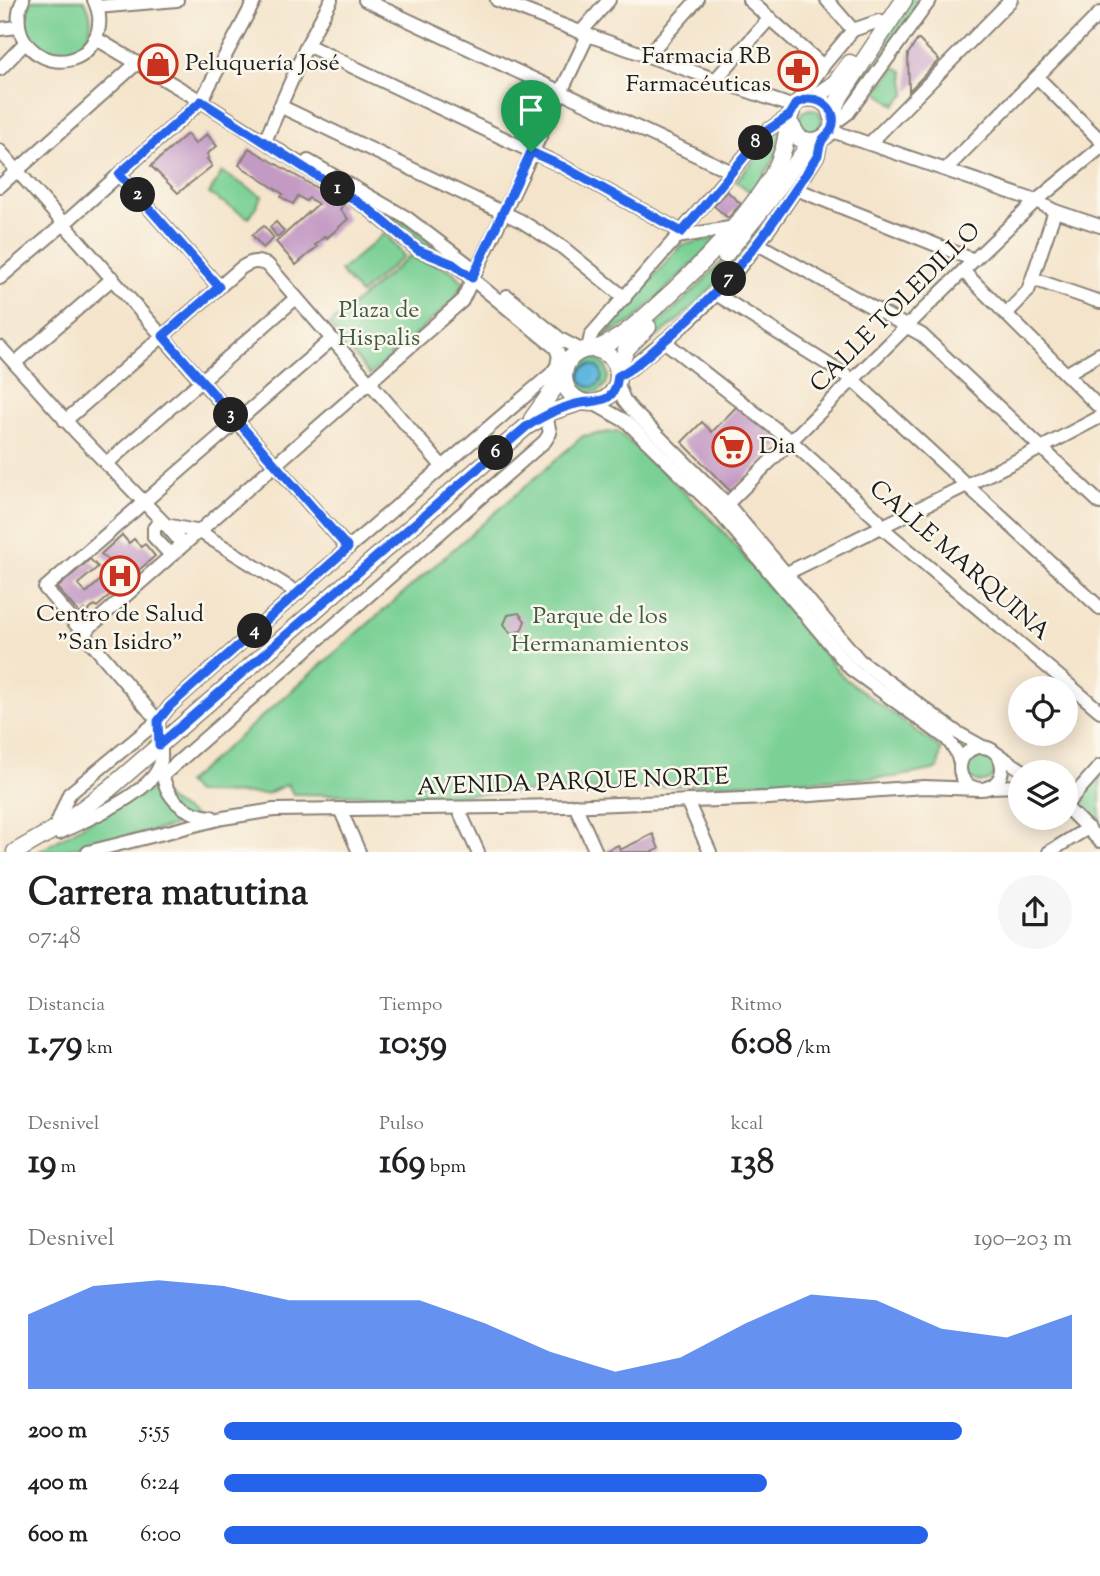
<!DOCTYPE html>
<html lang="es">
<head>
<meta charset="utf-8">
<style>
  :root { --surface:#fff; --page:#f6f6f6; --text:#202124; --muted:#757577; --accent:#2563eb }
  body { margin:0; font-family:"Sorts Mill Goudy",serif; background:var(--page); color:var(--text); height:100vh; display:flex; flex-direction:column; font-size:26px; white-space:nowrap }
  * { box-sizing:border-box; margin:0 }
  p { font-size:23px; color:var(--muted) }
  .icon { flex:none; width:38px; height:38px; fill:none; stroke:currentColor; stroke-width:2; stroke-linecap:round; stroke-linejoin:round }
  .map { position:relative; height:852px; overflow:hidden }
  .drawer { display:flex; flex-direction:column; background:var(--surface); flex:1 }
  .drawer>* { flex:none }
  .tools { position:absolute; left:1008px; top:676px; display:grid; gap:14px }
  .tools a { display:grid; place-items:center; width:70px; height:70px; border-radius:50%; background:var(--surface); box-shadow:0 4px 18px #0003; font-size:35px }
  .pin { position:absolute; display:grid; place-items:center; width:60px; height:60px; color:#fff; margin:-72px -30px; border-radius:50% 50% 50% 0; rotate:-45deg; box-shadow:0 0 7px #0007 }
  .pin .icon { rotate:45deg }
  .km { position:absolute; width:35px; height:35px; margin:-18px; border-radius:50%; background:#222; color:#fff; font-size:19px; line-height:35px; text-align:center }
  .round { display:grid; place-items:center; flex:none; width:74px; height:74px; border-radius:37px; background:var(--page) }
  .summary { display:flex; align-items:center; justify-content:space-between; height:119px; padding:0 28px }
  h1 { font-size:38px; font-weight:700; line-height:52px }
  .metrics { display:grid; grid-template-columns:repeat(3,1fr); gap:10px; height:119px; padding:7px 28px }
  .metrics div { display:grid; align-content:center }
  .metrics b { font-size:35px; font-weight:700 }
  .metrics small { font-size:19px; font-weight:400 }
  .metrics p { font-size:19px }
  .chart { height:196px; padding:14px 28px }
  .chart p { display:flex; justify-content:space-between }
  .chart svg { width:100%; height:126px; margin-top:7px; fill:var(--accent); opacity:.7 }
  ul { padding:0 28px; list-style:none; font-size:23px }
  li { display:grid; grid-template-columns:112px 84px 1fr; align-items:center; height:52px }
  li i { height:18px; border-radius:9px; background:var(--accent) }
  .map>svg:first-child { display:block }
  .green { fill:#7ad095; stroke:#4b7658; stroke-width:2; fill-rule:evenodd }
  .water { fill:#5fb7dc; stroke:#3e6a7c; stroke-width:2 }
  .building { fill:#c39ac4 }
  .lines { fill:none; stroke-linecap:round; stroke-linejoin:round }
  .minor-casing { stroke:#888074; stroke-width:16 }
  .major-casing { stroke:#888074; stroke-width:19 }
  .minor { stroke:#fff; stroke-width:12 }
  .major { stroke:#fff; stroke-width:16 }
  .route-casing { stroke:#fff; stroke-width:14 }
  .route { stroke:#2563eb; stroke-width:9 }
  .labels { text-anchor:middle; dominant-baseline:central; stroke-width:5; stroke-linejoin:round; paint-order:stroke }
  .poi-label { font-size:24px; fill:#1c1c1c; stroke:#fbf7ec; text-anchor:start }
  .street-label { font-size:24px; fill:#1c1c1c; stroke:#fbf7ec }
  .park-label { font-size:24px; fill:#3d5b46; stroke:#fbf7ec }
</style>
</head>
<body>
<div class="map">
<svg width="1100" height="852" viewBox="0 0 1100 852">
  <rect width="100%" height="100%" fill="#fbf7ec"/>
  <filter id="ink" filterUnits="userSpaceOnUse"><feTurbulence type="fractalNoise" baseFrequency=".0143" numOctaves="2"/><feDisplacementMap in="SourceGraphic" scale="14" xChannelSelector="R" yChannelSelector="G"/><feConvolveMatrix kernelMatrix="1 2 1 2 8 2 1 2 1" color-interpolation-filters="sRGB"/></filter>
  <filter id="wash" filterUnits="userSpaceOnUse"><feTurbulence type="fractalNoise" baseFrequency=".00686" numOctaves="4" result="noise"/><feDisplacementMap in="SourceGraphic" scale="28" xChannelSelector="R" yChannelSelector="G"/><feGaussianBlur stdDeviation="1.57" result="paint"/><feColorMatrix in="noise" values="0 0 0 0 0 0 0 0 0 0 0 0 0 0 0 0 0 1.4 0 .05"/><feComposite in="paint" operator="in"/></filter>
  <g filter="url(#wash)">
    <rect width="100%" height="100%" fill="#f4e4cb"/>
    <g class="green">
      <path d="M32 0H84C90 10 93 21 89 32 72 75 5 43 32 0Z"/>
      <polygon points="910,0 922,0 882,55 876,50"/>
      <polygon points="896,67 903,71 906,94 895,105 877,92"/>
      <circle cx="811" cy="120" r="11"/>
      <polygon points="776,129 781,130 774,160 754,190 749,191 736,181 774,137 771,134"/>
      <polygon points="222,172 262,196 249,218 209,194"/>
      <polygon points="347,187 409,224 453,260 418,245"/>
      <path d="M771 206 774 208C741 258 704 303 655 338L649 332C694 293 733 252 771 206Z"/>
      <polygon points="385,233 404,256 360,294 340,271"/>
      <polygon points="720,237 633,321 603,337 681,245"/>
      <polygon points="410,256 449,269 464,282 455,299 370,375 329,325"/>
      <path d="M594 358C611 365 613 382 598 392L586 393 575 385 573 373 579 362ZM589 364 598 367 602 379 597 385 592 387 579 378 581 369Z"/>
      <polygon points="617,431 655,463 724,532 844,678 941,749 938,769 895,777 426,796 293,794 288,784 266,794 195,793 186,783 583,436"/>
      <circle cx="981" cy="767" r="15"/>
      <polygon points="1100,776 1100,822 1077,801"/>
      <polygon points="155,783 168,800 201,820 61,851 38,852"/>
    </g>
    <circle class="water" cx="591" cy="376" r="11"/>
    <g id="blocks">
      <g class="building">
        <polygon points="918,39 939,60 909,91 908,54"/>
        <polygon points="187,134 195,144 207,134 217,146 207,154 209,157 207,159 212,166 178,193 151,166"/>
        <polygon points="249,148 344,204 340,209 348,219 327,238 325,236 315,245 317,247 296,265 276,242 318,204 309,198 306,201 298,196 293,204 281,197 283,194 239,165"/>
        <polygon points="727,191 741,204 728,218 714,206"/>
        <polygon points="276,222 284,231 277,237 270,227"/>
        <polygon points="264,226 274,238 263,248 252,235"/>
        <polygon points="738,405 783,441 731,492 682,442 702,422 712,432"/>
        <polygon points="122,535 129,543 134,539 141,547 145,544 155,556 97,607 95,605 86,613 84,610 80,614 57,588 90,559 98,567 78,584 86,593 119,564 114,559 110,562 101,554"/>
        <polygon points="519,613 525,621 521,631 510,633 504,624 508,615"/>
        <polygon points="653,834 659,849 652,852 603,852 618,845 620,850"/>
      </g>
    </g>
  </g>
  <g filter="url(#ink)">
    <use href="#blocks" fill-opacity="0" stroke="#888074" stroke-width="2"/>
    <g class="lines">
      <g class="minor-casing">
        <g id="minor">
          <path d="M23 0C0 52 73 86 96 37 101 25 100 12 94 0"/>
          <polyline points="365,0 732,172"/>
          <polyline points="497,0 588,35 794,107"/>
          <polyline points="749,0 823,66"/>
          <polyline points="827,0 853,30"/>
          <polyline points="97,7 177,0"/>
          <polyline points="0,29 18,27"/>
          <polyline points="581,32 609,0"/>
          <polyline points="95,38 201,101 341,190 370,210 418,250 455,265 556,348 564,369"/>
          <polyline points="307,45 562,166 682,232"/>
          <polyline points="647,56 697,0"/>
          <polyline points="0,69 25,43"/>
          <polyline points="1037,77 1100,140"/>
          <polyline points="716,79 770,18"/>
          <polyline points="797,103 823,66 853,30 879,21"/>
          <polyline points="282,107 521,221 562,247 625,298"/>
          <polyline points="833,124 848,113 930,0"/>
          <polyline points="829,133 835,132 1036,201 1055,211 1100,226"/>
          <polyline points="265,141 307,45 331,0"/>
          <polyline points="870,143 1011,0"/>
          <polyline points="0,151 348,548"/>
          <polyline points="308,161 407,218 469,265"/>
          <polyline points="946,169 1100,13"/>
          <polyline points="119,174 219,287"/>
          <polyline points="0,186 137,63"/>
          <polyline points="796,189 974,260"/>
          <polyline points="677,237 735,227"/>
          <polyline points="758,244 922,335 1100,503"/>
          <polyline points="963,271 1100,408"/>
          <polyline points="0,278 65,223 201,101 255,0"/>
          <polyline points="1033,279 1100,302"/>
          <polyline points="716,294 853,380 1100,608"/>
          <polyline points="507,296 560,339 581,350"/>
          <polyline points="1006,314 1028,291 1055,211"/>
          <polyline points="664,341 791,441 878,520 880,526 1100,711"/>
          <polyline points="0,347 76,432 166,525 200,532 298,593"/>
          <polyline points="588,349 591,335 677,237 765,132 790,115"/>
          <polyline points="15,363 113,278"/>
          <polyline points="1066,374 1100,354"/>
          <path d="M618 375 628 371C658 346 690 322 717 293 756 251 787 204 818 155L821 140"/>
          <polyline points="617,383 624,400 632,410 727,504 859,660 956,732 981,746"/>
          <polyline points="593,403 627,422 719,512 851,669 947,739 956,751 960,763"/>
          <path d="M65 421 241 268C252 261 257 260 268 265L442 466"/>
          <polyline points="106,464 296,298"/>
          <polyline points="727,504 974,260 1036,201 1100,148"/>
          <polygon points="160,523 166,525 179,540 179,548 175,552 167,551 154,537 154,528"/>
          <polyline points="787,573 1024,457 1100,417"/>
          <polyline points="83,633 462,301 588,35"/>
          <polyline points="158,721 170,706 348,548 551,374 557,366 559,355"/>
          <circle cx="981" cy="768" r="21"/>
          <polyline points="997,754 1025,772"/>
          <path d="M162 770C165 799 184 814 212 817"/>
          <polyline points="162,776 545,441 550,433 546,415"/>
          <polyline points="989,787 1020,786"/>
          <polyline points="687,801 710,852"/>
          <polyline points="1069,801 1100,766"/>
          <polyline points="575,805 596,852"/>
          <polyline points="1066,807 1100,841"/>
          <polyline points="458,808 478,852"/>
          <polyline points="340,809 359,852"/>
          <polyline points="55,828 69,794 158,721 45,588 332,339"/>
          <path d="M59 833C85 820 157 792 161 760 162 748 159 733 158 721"/>
          <polyline points="88,852 223,818 274,810 566,806 768,798 924,787 978,789"/>
          <polyline points="1049,852 1088,828"/>
        </g>
      </g>
      <g class="major-casing">
        <g id="major">
          <polyline points="814,98 835,83 850,63"/>
          <polyline points="832,114 841,95 904,0"/>
          <polyline points="725,255 768,202 811,142"/>
          <circle cx="591" cy="376" r="27"/>
          <path d="M595 349C621 340 640 321 660 303 702 265 742 224 772 176 777 167 781 157 784 147 789 130 786 101 808 98 814 98 819 99 823 102 829 106 833 113 833 120 833 139 813 145 799 138L790 123"/>
          <polyline points="617,370 627,348 648,327"/>
          <polyline points="532,419 563,376"/>
          <polyline points="15,852 55,829 109,789 526,427 551,412 582,402"/>
        </g>
      </g>
      <use href="#minor" class="minor"/>
      <use href="#major" class="major"/>
    </g>
  </g>
  <g class="lines" filter="url(#ink)">
    <g class="route-casing">
      <path id="route" d="M807 99C824 98 839 112 831 130 828 135 822 138 821 143 819 147 819 151 818 155 773 226 733 281 669 337 653 350 637 367 618 376 614 409 594 398 572 405 555 410 541 417 526 427L159 745 158 721 170 706 348 548 163 336 219 287 119 174 201 101 370 210 418 250 453 264 472 278 531 152 562 166 682 232 765 132 790 115 797 103Z"/>
    </g>
    <use href="#route" class="route"/>
  </g>
  <defs>
    <g id="shop-ring" transform="scale(2.0125)"><circle r="9.5" fill="#fbf7ec" stroke="#c8321e" stroke-width="1.5"/><path d="M-5-2.5h2.3a2.7 3.5 0 0 1 5.4 0H5L5.5 6h-11ZM-1.5-2.5h3a1.5 2.3 0 0 0-3 0Z" fill="#c8321e"/></g>
    <g id="pharmacy-ring" transform="scale(2.0125)"><circle r="9.5" fill="#fbf7ec" stroke="#c8321e" stroke-width="1.5"/><path d="M-2-6h4v4h4v4h-4v4h-4v-4h-4v-4h4Z" fill="#c8321e"/></g>
    <g id="supermarket-ring" transform="scale(2.0125)"><circle r="9.5" fill="#fbf7ec" stroke="#c8321e" stroke-width="1.5"/><path d="M-6-5.5h2.5l.6 2H6L4.5 2H-2.5L-4.4-4H-6ZM-1.5 3.2a1.3 1.3 0 1 0 .1 0ZM3 3.2a1.3 1.3 0 1 0 .1 0Z" fill="#c8321e"/></g>
    <g id="hospital-ring" transform="scale(2.0125)"><circle r="9.5" fill="#fbf7ec" stroke="#c8321e" stroke-width="1.5"/><path d="M-5-5h3v3.5h4V-5h3V5h-3V1.5h-4V5h-3Z" fill="#c8321e"/></g>
  </defs>
  <g fill-rule="evenodd">
    <use href="#shop-ring" x="158" y="64"/>
    <use href="#pharmacy-ring" x="798" y="71"/>
    <use href="#supermarket-ring" x="732" y="447"/>
    <use href="#hospital-ring" x="120" y="576"/>
  </g>
  <g class="labels">
    <g class="poi-label">
      <text x="771" y="57" text-anchor="end">Farmacia RB<tspan x="771" dy="28">Farmacéuticas</tspan></text>
      <text x="185" y="64">Peluquería José</text>
      <text x="759" y="447">Dia</text>
      <text x="120" y="615" text-anchor="middle">Centro de Salud<tspan x="120" dy="28">"San Isidro"</tspan></text>
    </g>
    <g class="street-label">
      <text transform="translate(896 308) rotate(-45)">CALLE TOLEDILLO</text>
      <text transform="translate(959 561) rotate(41)">CALLE MARQUINA</text>
      <text transform="translate(573 783) rotate(-2)">AVENIDA PARQUE NORTE</text>
    </g>
    <g class="park-label">
      <text x="379" y="311">Plaza de<tspan x="379" dy="28">Hispalis</tspan></text>
      <text x="600" y="617">Parque de los<tspan x="600" dy="28">Hermanamientos</tspan></text>
    </g>
  </g>
</svg>
<div class="tools">
<a><svg class="icon" aria-label="locate" viewBox="0 0 24 24"><circle cx="12" cy="12" r="6"/><path d="M12 2v4M12 18v4M2 12h4M18 12h4"/></svg></a>
<a><svg class="icon" aria-label="layers" viewBox="0 0 24 24"><path d="M12 4l9 5-9 5-9-5zM3 14l9 5 9-5"/></svg></a>
</div>
<div class="pin" style="left:531px;top:152px;background:#1e9e55"><svg class="icon" aria-label="arrive" viewBox="0 0 24 24"><path d="M6 21V4h12l-3 4 3 4H6"/></svg></div>
<b class="km" style="left:338px;top:189px">1</b>
<b class="km" style="left:138px;top:195px">2</b>
<b class="km" style="left:231px;top:415px">3</b>
<b class="km" style="left:255px;top:631px">4</b>
<b class="km" style="left:496px;top:453px">6</b>
<b class="km" style="left:729px;top:279px">7</b>
<b class="km" style="left:756px;top:143px">8</b>
</div>
<section class="drawer">
<div class="summary"><div><h1>Carrera matutina</h1><p>07:48</p></div><a class="round"><svg class="icon" aria-label="share" viewBox="0 0 24 24"><path d="M12 15V3M7 8l5-5 5 5M5 13v7h14v-7"/></svg></a></div>
<div class="metrics">
<div><p>Distancia</p><b>1.79<small> km</small></b></div>
<div><p>Tiempo</p><b>10:59</b></div>
<div><p>Ritmo</p><b>6:08<small> /km</small></b></div>
</div>
<div class="metrics">
<div><p>Desnivel</p><b>19<small> m</small></b></div>
<div><p>Pulso</p><b>169<small> bpm</small></b></div>
<div><p>kcal</p><b>138</b></div>
</div>
<div class="chart"><p><span>Desnivel</span>190–203 m</p>
<svg viewBox="0 0 160 44" preserveAspectRatio="none"><path d="M0 44V18L10 8L20 6L30 8L40 13L50 13L60 13L70 21L80 31L90 38L100 33L110 21L120 11L130 13L140 23L150 26L160 18V44z"/></svg>
</div>
<ul>
<li><b>200 m</b>5:55<i style="width:87%"></i></li>
<li><b>400 m</b>6:24<i style="width:64%"></i></li>
<li><b>600 m</b>6:00<i style="width:83%"></i></li>
</ul>
</section>
</body>
</html>
